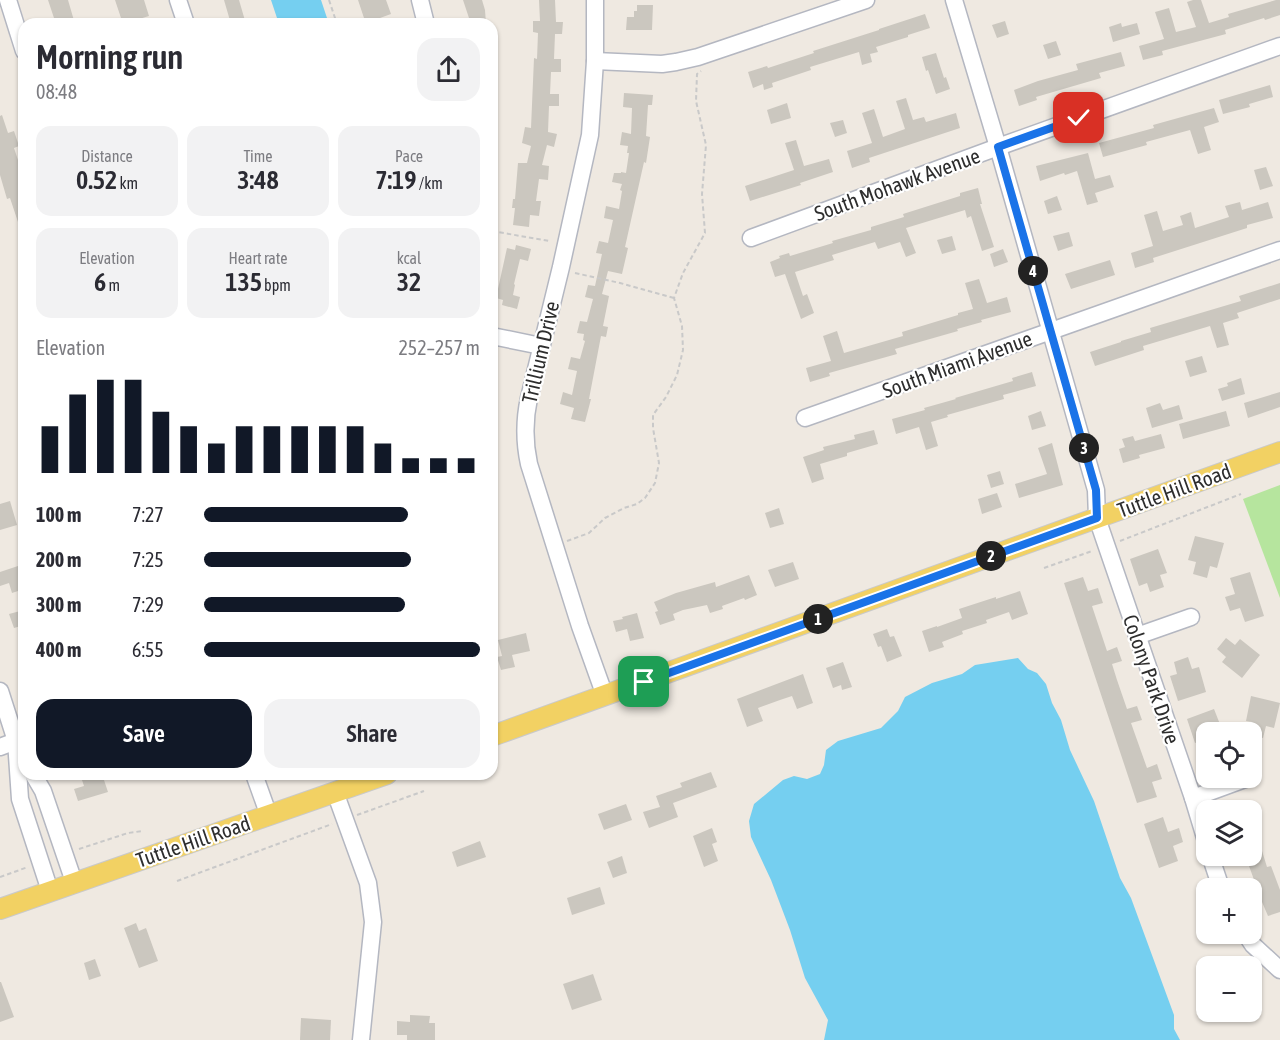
<!DOCTYPE html>
<html lang="en">
<head>
<meta charset="utf-8">
<style>
  :root { --surface:#fff; --page:#f2f2f3; --text:#2b2b33; --muted:#7c7c81; --accent:#111827 }
  body { margin:0; font-family:"Asap Condensed",sans-serif; background:var(--page); color:var(--text); height:100vh; display:flex; flex-direction:column; font-size:22px; white-space:nowrap }
  * { box-sizing:border-box; margin:0 }
  p { font-size:20px; color:var(--muted) }
  .icon { flex:none; width:33px; height:33px; fill:none; stroke:currentColor; stroke-width:2; stroke-linecap:round; stroke-linejoin:round }
  .map { position:relative; flex:1; overflow:hidden }
  .panel { position:absolute; left:18px; top:18px; width:480px; height:762px; display:flex; flex-direction:column; background:var(--surface); border-radius:18px; box-shadow:0 2px 4px #0004 }
  .panel>* { flex:none }
  .tools { position:absolute; left:1196px; top:722px; display:grid; gap:12px }
  .tools a { display:grid; place-items:center; width:66px; height:66px; border-radius:12px; background:var(--surface); box-shadow:0 2px 4px #0004; font-size:30px }
  .pin { position:absolute; display:grid; place-items:center; width:51px; height:51px; color:#fff; margin:-26px; border-radius:12px; box-shadow:0 3px 9px #0006 }
  .km { position:absolute; width:30px; height:30px; margin:-15px; border-radius:50%; background:#222; color:#fff; font-size:16px; line-height:30px; text-align:center }
  .round { display:grid; place-items:center; flex:none; width:63px; height:63px; border-radius:18px; background:var(--page) }
  .summary { display:flex; align-items:center; justify-content:space-between; height:102px; padding:0 18px }
  h1 { font-size:33px; font-weight:600; line-height:45px }
  .figures { display:grid; grid-template-columns:repeat(3,1fr); gap:9px; height:102px; padding:6px 18px }
  .figures div { display:grid; align-content:center; border-radius:15px; background:var(--page); text-align:center }
  .figures b { font-size:26px; font-weight:600 }
  .figures small { font-size:16px; font-weight:400 }
  .figures p { font-size:16px }
  .chart { height:168px; padding:12px 18px }
  .chart p { display:flex; justify-content:space-between }
  .chart svg { width:100%; height:108px; margin-top:6px; stroke:var(--accent); stroke-width:6 }
  .primary-button { display:flex; gap:12px; margin-top:auto; padding:12px 18px }
  .primary-button a { flex:1; height:69px; border-radius:18px; background:var(--accent); color:#fff; font-size:24px; font-weight:600; line-height:69px; text-align:center }
  .primary-button a+a { background:var(--page); color:var(--text) }
  ul { padding:0 18px; list-style:none; font-size:20px }
  li { display:grid; grid-template-columns:96px 72px 1fr; align-items:center; height:45px }
  li i { height:15px; border-radius:8px; background:var(--accent) }
  .map>svg:first-child { display:block }
  .green { fill:#b6e59e }
  .water { fill:#75cff0 }
  .building { fill:#cbc7bf }
  .lines { fill:none; stroke-linecap:round; stroke-linejoin:round }
  .minor-casing { stroke:#b4b7c1; stroke-width:19 }
  .major-casing { stroke:#c9c9c9; stroke-width:22 }
  .path { stroke:#c9c9c9; stroke-width:2; stroke-dasharray:4.5 3; stroke-linecap:butt }
  .minor { stroke:#fff; stroke-width:16 }
  .major { stroke:#f2d163; stroke-width:20 }
  .route-casing { stroke:#fff; stroke-width:12 }
  .route { stroke:#1a73e8; stroke-width:8 }
  .labels { text-anchor:middle; dominant-baseline:central; stroke-width:4.5; stroke-linejoin:round; paint-order:stroke }
  .street-label { font-size:21px; fill:#2e2e2e; stroke:#fff }
</style>
</head>
<body>
<div class="map">
<svg width="1280" height="1040" viewBox="0 0 1280 1040">
  <rect width="100%" height="100%" fill="#efe9e1"/>
  <polygon class="green" points="1280,485 1280,598 1243,499"/>
  <g class="water">
    <polygon points="271,0 321,0 329,24 279,24"/>
    <polygon points="1018,658 1028,669 1037,673 1046,684 1052,703 1061,720 1070,750 1094,801 1120,878 1131,898 1174,1015 1174,1029 1180,1040 824,1040 828,1020 805,978 790,930 771,880 751,837 749,821 754,804 783,780 794,776 807,779 820,774 824,765 826,750 838,741 881,728 898,711 905,697 932,683 962,674 975,665"/>
  </g>
  <g class="building">
    <polygon points="48,0 68,0 75,24 56,24"/>
    <polygon points="115,0 144,0 149,16 139,19 141,24 123,24"/>
    <polygon points="224,0 239,0 246,24 231,24"/>
    <polygon points="358,0 386,0 391,14 380,18 382,24 366,24"/>
    <polygon points="463,0 482,0 485,10 486,24 471,24"/>
    <polygon points="539,0 555,0 556,22 563,22 562,34 555,34 554,59 561,59 561,72 551,72 550,94 559,94 559,106 549,106 548,132 557,134 554,147 547,145 542,165 549,166 548,180 539,179 536,201 541,201 539,216 530,215 529,227 513,225 515,208 512,208 513,199 515,199 518,163 527,163 531,146 522,143 525,127 531,128 534,58 537,59 538,33 533,32 533,21 540,21"/>
    <polygon points="1193,0 1201,0 1209,23 1229,17 1228,14 1276,0 1280,0 1280,15 1265,20 1264,18 1225,30 1226,34 1162,51 1163,55 1143,60 1139,46 1164,39 1155,12 1169,8 1176,32 1196,27 1187,2"/>
    <polygon points="637,5 653,5 652,30 626,30 627,17 634,17 634,11 637,11"/>
    <polygon points="925,14 930,28 908,35 908,37 876,47 878,52 870,54 872,62 862,65 859,52 810,67 811,70 772,83 773,87 764,90 763,84 753,88 748,72 767,66 768,68 814,53 813,51 879,30 879,29"/>
    <polygon points="1005,21 1009,34 997,38 992,25"/>
    <polygon points="1121,23 1122,27 1137,23 1140,34 1113,42 1109,27"/>
    <polygon points="1056,41 1061,55 1048,59 1043,45"/>
    <polygon points="1121,52 1125,66 1099,73 1101,78 1036,97 1037,100 1019,106 1014,90 1038,81 1078,70 1076,64"/>
    <polygon points="936,53 944,78 946,77 950,89 936,94 928,70 926,71 922,57"/>
    <polygon points="1270,85 1273,97 1249,104 1250,107 1223,114 1219,100"/>
    <polygon points="624,93 653,95 652,105 648,105 646,136 650,137 646,163 644,162 625,247 628,248 622,274 608,271 602,294 609,296 603,326 608,327 606,337 601,336 589,399 591,399 585,422 571,419 574,408 560,404 563,392 572,395 577,371 568,369 571,357 580,359 585,341 583,340 584,334 577,333 580,321 587,322 593,299 585,297 588,285 595,286 602,254 596,253 599,241 608,243 613,220 604,218 606,206 619,209 622,191 620,190 622,184 612,182 614,173 621,173 621,172 626,173 629,153 627,153 628,146 620,145 622,132 631,134 632,108 623,107"/>
    <polygon points="906,98 913,120 924,117 926,122 956,113 960,128 869,158 870,162 852,168 847,151 872,143 862,113 874,109 883,137 905,129 896,101"/>
    <polygon points="787,103 791,118 771,124 767,110"/>
    <polygon points="1214,108 1219,122 1204,127 1211,150 1198,154 1190,130 1146,142 1147,145 1103,157 1099,143 1154,128 1153,125"/>
    <polygon points="2,115 8,133 14,131 19,146 14,148 21,169 24,168 24,182 18,184 24,202 24,234 22,234 10,198 7,199 0,175 0,116"/>
    <polygon points="843,120 847,133 835,137 830,123"/>
    <polygon points="796,140 804,166 829,159 833,172 800,183 801,185 750,201 745,186 794,170 785,143"/>
    <polygon points="1088,153 1095,179 1110,175 1114,187 1095,193 1098,202 1087,205 1077,171 1065,175 1064,173 1040,181 1036,166"/>
    <polygon points="1266,167 1273,186 1260,190 1254,170"/>
    <polygon points="978,188 982,204 980,204 994,247 982,251 971,216 967,218 965,210 906,228 916,253 906,257 900,242 878,249 875,242 832,255 834,260 795,272 803,296 807,294 814,313 801,319 785,274 775,277 770,262 780,258 779,256 789,253 790,256 833,243 832,241 871,230 871,227 904,217 903,214 960,196 960,193"/>
    <polygon points="1057,196 1062,210 1048,214 1044,201"/>
    <polygon points="1240,202 1242,210 1268,202 1273,218 1247,225 1247,228 1153,258 1154,262 1135,268 1131,253 1153,246 1144,215 1157,211 1163,231 1183,225 1180,216 1191,212 1195,228 1229,217 1225,206"/>
    <polygon points="1069,232 1073,246 1058,251 1053,236"/>
    <polygon points="952,236 956,250 942,254 937,240"/>
    <polygon points="516,245 531,249 528,261 520,259 514,284 515,285 513,295 520,297 517,309 502,305 503,300 496,298 507,248 515,250"/>
    <polygon points="1003,249 1008,262 994,267 990,254"/>
    <polygon points="1110,260 1115,275 1071,289 1065,274"/>
    <polygon points="979,279 987,303 1007,297 1011,312 981,320 982,322 957,329 958,331 895,349 897,354 829,373 830,376 810,382 806,368 831,361 823,336 837,331 844,353 903,336 902,332 958,315 958,313 973,309 965,283"/>
    <polygon points="1280,283 1280,299 1237,313 1239,318 1223,323 1229,345 1217,348 1210,326 1143,346 1144,350 1095,366 1090,352 1121,342 1121,341 1151,332 1150,328 1241,301 1239,296"/>
    <polygon points="1202,356 1207,372 1190,377 1185,361"/>
    <polygon points="1032,372 1036,386 1003,395 1004,399 947,415 948,417 931,422 938,446 926,450 919,427 896,434 892,419 925,410 924,408 956,399 955,398 1013,381 1012,378"/>
    <polygon points="1241,378 1245,394 1222,401 1218,389 1228,386 1227,383"/>
    <polygon points="1280,392 1280,407 1248,418 1244,403"/>
    <polygon points="1160,403 1163,410 1179,405 1183,419 1152,428 1146,408"/>
    <polygon points="1041,411 1046,426 1032,430 1028,416"/>
    <polygon points="1226,411 1230,426 1183,439 1179,424"/>
    <polygon points="874,430 878,444 847,453 847,456 820,464 824,479 812,483 803,457 824,450 823,447 855,439 854,435"/>
    <polygon points="1161,434 1165,448 1139,455 1140,458 1123,463 1119,449 1125,447 1122,439 1133,436 1135,441"/>
    <polygon points="1052,443 1063,485 1019,498 1015,484 1047,474 1038,448"/>
    <polygon points="1000,471 1004,484 991,488 987,475"/>
    <polygon points="997,493 1002,507 982,514 978,499"/>
    <polygon points="10,501 17,525 0,530 0,504"/>
    <polygon points="779,508 784,524 770,528 765,513"/>
    <polygon points="1195,536 1224,543 1217,568 1210,566 1207,578 1193,574 1196,562 1188,560"/>
    <polygon points="1158,549 1167,573 1160,575 1164,587 1150,592 1147,583 1139,586 1130,559"/>
    <polygon points="793,562 799,579 775,587 768,570"/>
    <polygon points="24,564 24,589 12,593 9,583 0,586 0,572"/>
    <polygon points="1250,572 1264,616 1245,622 1240,608 1230,611 1225,597 1235,594 1230,578"/>
    <polygon points="749,575 757,595 745,600 744,598 722,606 723,609 710,613 707,605 683,610 673,614 675,620 660,625 655,612 658,611 654,602 676,593 715,582 716,587"/>
    <polygon points="1083,577 1088,591 1098,588 1103,603 1092,606 1107,651 1117,647 1122,661 1112,664 1117,680 1127,709 1137,706 1142,720 1131,723 1147,768 1157,764 1162,779 1152,782 1157,797 1137,803 1064,583"/>
    <polygon points="1020,591 1028,614 1012,620 1009,612 986,620 987,623 962,631 963,634 942,642 944,647 929,652 922,631 937,626 937,627 962,618 959,609 996,597 996,599"/>
    <polygon points="24,610 24,625 14,628 9,614"/>
    <polygon points="637,613 644,638 630,641 627,629 616,632 613,621 623,619 622,617"/>
    <polygon points="887,629 890,637 894,636 902,656 887,662 881,646 878,647 873,634"/>
    <polygon points="526,633 530,651 512,655 515,667 501,670 497,657 502,656 498,640"/>
    <polygon points="1226,638 1235,645 1240,639 1260,655 1242,678 1222,662 1226,657 1217,649"/>
    <polygon points="1188,657 1192,669 1199,667 1206,692 1178,701 1170,676 1177,674 1174,662"/>
    <polygon points="843,662 852,687 842,690 841,685 833,688 826,668"/>
    <polygon points="803,674 813,703 797,709 792,696 780,700 758,708 763,721 747,727 737,699"/>
    <polygon points="1251,696 1280,703 1274,728 1266,726 1263,738 1251,735 1251,732 1249,732 1252,722 1246,721"/>
    <polygon points="1214,709 1223,732 1206,732 1206,739 1195,743 1187,719"/>
    <polygon points="711,772 717,787 673,803 678,817 649,828 643,812 660,807 656,796 682,787 680,783"/>
    <polygon points="80,774 102,774 108,792 78,801 74,789 84,786"/>
    <polygon points="626,804 632,820 604,830 598,814"/>
    <polygon points="1163,817 1168,832 1179,828 1183,842 1173,846 1178,861 1159,868 1144,824"/>
    <polygon points="1253,822 1267,867 1271,866 1280,890 1280,912 1268,916 1262,902 1251,906 1251,890 1257,888 1245,855 1251,855 1251,823"/>
    <polygon points="712,828 717,842 712,844 718,861 704,867 693,836"/>
    <polygon points="480,841 486,857 457,867 452,852"/>
    <polygon points="622,856 627,873 613,878 607,862"/>
    <polygon points="600,887 605,904 572,915 567,898"/>
    <polygon points="136,923 139,931 146,928 158,961 139,968 124,928"/>
    <polygon points="95,959 101,976 89,980 84,963"/>
    <polygon points="593,974 602,1000 572,1010 563,984"/>
    <polygon points="0,982 1,982 14,1017 0,1022"/>
    <polygon points="410,1015 430,1016 429,1023 435,1023 435,1040 407,1040 407,1035 397,1035 397,1021 410,1022"/>
    <polygon points="301,1018 331,1020 330,1040 300,1040"/>
  </g>
  <g class="lines">
    <g class="minor-casing">
      <g id="minor">
        <polyline points="8,0 24,51"/>
        <polyline points="178,0 186,24"/>
        <polyline points="420,0 426,24"/>
        <path d="M595 0V61L590 135 561 267 529 398C524 421 524 441 529 464L580 626 605 696"/>
        <polyline points="954,0 998,147 1096,490 1097,518 1193,798 1206,841"/>
        <polyline points="595,61 662,64 676,62 698,57 866,0"/>
        <polyline points="751,238 998,147 1280,46"/>
        <polyline points="492,336 541,346"/>
        <polyline points="805,418 1280,250"/>
        <polyline points="1137,636 1191,617"/>
        <polyline points="0,691 16,741 20,750"/>
        <polyline points="16,741 20,799 50,891"/>
        <polyline points="0,747 16,741"/>
        <polyline points="33,774 43,791 74,882"/>
        <polyline points="254,774 269,816"/>
        <polyline points="335,792 368,883 373,922 361,1040"/>
        <polyline points="1193,798 1245,779"/>
        <polyline points="1210,855 1221,888"/>
        <polyline points="1245,933 1253,945 1280,970"/>
      </g>
    </g>
    <g class="major-casing">
      <g id="major">
        <polyline points="492,736 1280,452"/>
        <polyline points="0,909 387,774"/>
      </g>
    </g>
    <g class="path">
      <polyline points="329,0 337,24"/>
      <polyline points="492,231 549,241"/>
      <polyline points="575,273 620,283 674,298"/>
      <polyline points="567,541 589,533 605,518 624,508 637,504 645,498 655,483 659,463 653,428 653,415 666,397 677,375 683,350 682,326 674,298 683,273 705,233 702,194 706,145 696,101 697,74 701,71"/>
      <polyline points="1120,541 1241,494"/>
      <polyline points="1044,568 1092,551"/>
      <polyline points="357,815 424,791"/>
      <polyline points="79,849 128,833 143,831"/>
      <polyline points="0,877 28,867"/>
      <polyline points="177,881 332,824"/>
    </g>
    <use href="#minor" class="minor"/>
    <use href="#major" class="major"/>
  </g>
  <g class="lines">
    <g class="route-casing">
      <polyline id="route" points="644,682 1097,518 1096,490 998,147 1079,118"/>
    </g>
    <use href="#route" class="route"/>
  </g>
  <g class="labels">
    <g class="street-label">
      <text transform="translate(897 184) rotate(-20)">South Mohawk Avenue</text>
      <text transform="translate(540 352) rotate(-77)">Trillium Drive</text>
      <text transform="translate(957 364) rotate(-20)">South Miami Avenue</text>
      <text transform="translate(1174 490) rotate(-20)">Tuttle Hill Road</text>
      <text transform="translate(1152 679) rotate(71)">Colony Park Drive</text>
      <text transform="translate(193 841) rotate(-19)">Tuttle Hill Road</text>
    </g>
  </g>
</svg>
<div class="tools">
<a><svg class="icon" aria-label="locate" viewBox="0 0 24 24"><circle cx="12" cy="12" r="6"/><path d="M12 2v4M12 18v4M2 12h4M18 12h4"/></svg></a>
<a><svg class="icon" aria-label="layers" viewBox="0 0 24 24"><path d="M12 4l9 5-9 5-9-5zM3 14l9 5 9-5"/></svg></a>
<a>+</a>
<a>−</a>
</div>
<div class="pin" style="left:644px;top:682px;background:#1e9e55"><svg class="icon" aria-label="arrive" viewBox="0 0 24 24"><path d="M6 21V4h12l-3 4 3 4H6"/></svg></div>
<div class="pin" style="left:1079px;top:118px;background:#d93025"><svg class="icon" aria-label="check" viewBox="0 0 24 24"><path d="M5 12l5 5 9-10"/></svg></div>
<b class="km" style="left:818px;top:619px">1</b>
<b class="km" style="left:991px;top:556px">2</b>
<b class="km" style="left:1084px;top:448px">3</b>
<b class="km" style="left:1033px;top:271px">4</b>
<section class="panel">
<div class="summary"><div><h1>Morning run</h1><p>08:48</p></div><a class="round"><svg class="icon" aria-label="share" viewBox="0 0 24 24"><path d="M12 15V3M7 8l5-5 5 5M5 13v7h14v-7"/></svg></a></div>
<div class="figures">
<div><p>Distance</p><b>0.52<small> km</small></b></div>
<div><p>Time</p><b>3:48</b></div>
<div><p>Pace</p><b>7:19<small> /km</small></b></div>
</div>
<div class="figures">
<div><p>Elevation</p><b>6<small> m</small></b></div>
<div><p>Heart rate</p><b>135<small> bpm</small></b></div>
<div><p>kcal</p><b>32</b></div>
</div>
<div class="chart"><p><span>Elevation</span>252–257 m</p>
<svg viewBox="0 0 160 44" preserveAspectRatio="none"><path d="M5 44V25M15 44V12M25 44V6M35 44V6M45 44V19M55 44V25M65 44V32M75 44V25M85 44V25M95 44V25M105 44V25M115 44V25M125 44V32M135 44V38M145 44V38M155 44V38"/></svg>
</div>
<ul>
<li><b>100 m</b>7:27<i style="width:74%"></i></li>
<li><b>200 m</b>7:25<i style="width:75%"></i></li>
<li><b>300 m</b>7:29<i style="width:73%"></i></li>
<li><b>400 m</b>6:55<i style="width:100%"></i></li>
</ul>
<div class="primary-button"><a>Save</a><a>Share</a></div>
</section>
</div>
</body>
</html>
